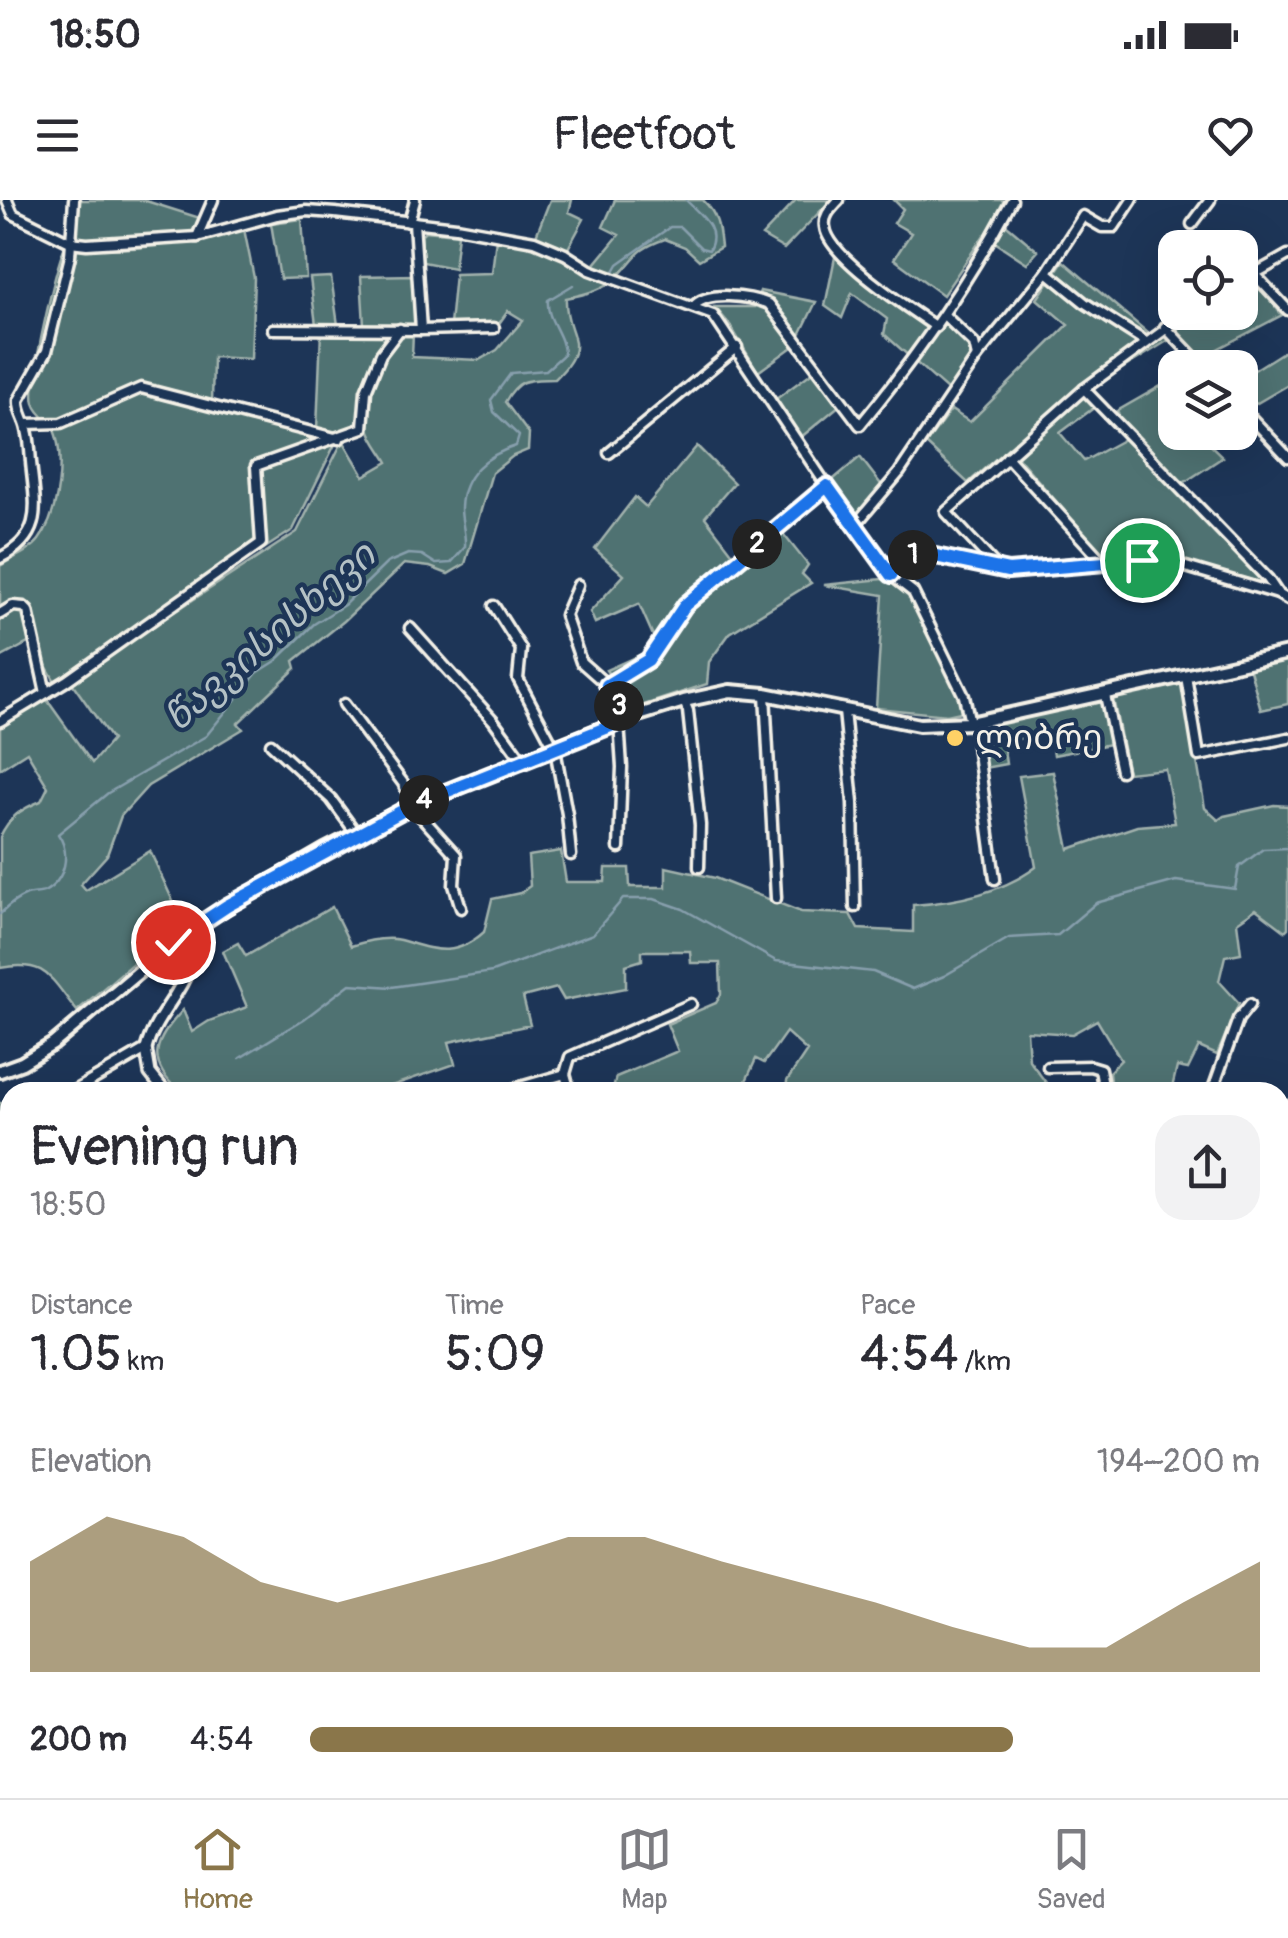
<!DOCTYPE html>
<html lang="en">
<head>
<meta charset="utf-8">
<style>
  :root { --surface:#fff; --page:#f2f2f3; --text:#2b2b33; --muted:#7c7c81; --line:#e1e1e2; --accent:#8a764a }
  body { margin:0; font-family:Pangolin,"Noto Sans Georgian",sans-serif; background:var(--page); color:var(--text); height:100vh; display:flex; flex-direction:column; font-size:38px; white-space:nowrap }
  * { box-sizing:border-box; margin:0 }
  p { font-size:32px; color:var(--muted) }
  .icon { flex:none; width:55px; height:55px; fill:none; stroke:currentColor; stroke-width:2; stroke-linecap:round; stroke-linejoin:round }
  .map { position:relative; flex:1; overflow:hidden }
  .drawer { position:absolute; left:0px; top:882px; width:1290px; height:718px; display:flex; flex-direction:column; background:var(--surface); border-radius:30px 30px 0 0; box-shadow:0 10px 40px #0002 }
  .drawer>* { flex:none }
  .tools { position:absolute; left:1158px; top:30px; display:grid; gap:20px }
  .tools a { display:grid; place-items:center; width:100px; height:100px; border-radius:20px; background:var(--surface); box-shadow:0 10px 40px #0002; font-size:50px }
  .pin { position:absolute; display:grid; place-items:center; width:85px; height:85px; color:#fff; margin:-42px; border:5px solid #fff; border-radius:50%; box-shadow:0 2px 10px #0007 }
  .km { position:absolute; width:50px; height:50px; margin:-25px; border-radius:50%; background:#222; color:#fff; font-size:28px; line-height:50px; text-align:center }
  .round { display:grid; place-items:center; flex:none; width:105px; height:105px; border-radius:30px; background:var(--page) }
  .summary { display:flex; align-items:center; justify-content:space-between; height:170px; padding:0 30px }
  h1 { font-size:55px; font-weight:600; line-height:75px }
  .metrics { display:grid; grid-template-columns:repeat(3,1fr); gap:15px; height:170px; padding:10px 30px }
  .metrics div { display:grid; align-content:center }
  .metrics b { font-size:50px; font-weight:600 }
  .metrics small { font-size:28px; font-weight:400 }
  .metrics p { font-size:28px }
  .chart { height:280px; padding:20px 30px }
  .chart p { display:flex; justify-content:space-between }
  .chart svg { width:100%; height:180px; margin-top:10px; fill:var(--accent); opacity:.7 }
  ul { padding:0 30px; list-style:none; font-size:32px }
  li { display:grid; grid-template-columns:160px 120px 1fr; align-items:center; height:75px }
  li i { height:25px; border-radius:12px; background:var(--accent) }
  .status { display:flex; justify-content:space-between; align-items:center; height:70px; padding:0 50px; background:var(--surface); direction:ltr }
  .status svg { height:28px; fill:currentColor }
  header { display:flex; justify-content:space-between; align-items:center; height:130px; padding:0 30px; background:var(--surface); font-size:45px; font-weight:600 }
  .dock { display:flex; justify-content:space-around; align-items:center; height:140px; border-top:2px solid var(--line); background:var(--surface); font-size:28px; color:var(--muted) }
  .dock a { display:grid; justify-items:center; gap:5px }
  .dock .on { color:var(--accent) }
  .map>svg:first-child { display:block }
  .built { fill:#30425c }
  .green { fill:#507272; stroke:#a2b2ad; stroke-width:2.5 }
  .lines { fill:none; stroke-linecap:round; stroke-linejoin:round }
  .stream { stroke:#879fad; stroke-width:2.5 }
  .minor-casing { stroke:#f4f1e8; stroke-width:15 }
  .tertiary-casing { stroke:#f4f1e8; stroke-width:16 }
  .secondary-casing { stroke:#f4f1e8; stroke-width:18 }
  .minor { stroke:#1d3557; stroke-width:8 }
  .tertiary { stroke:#1d3557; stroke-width:9 }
  .secondary { stroke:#1d3557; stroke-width:10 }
  .route-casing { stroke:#fff; stroke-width:20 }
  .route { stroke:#1a73e8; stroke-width:12 }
  .poi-dot { fill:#ffd166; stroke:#1d3557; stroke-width:4 }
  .labels { text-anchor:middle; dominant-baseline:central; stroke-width:9; stroke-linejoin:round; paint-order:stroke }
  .poi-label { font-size:35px; fill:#f4f1e8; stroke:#1d3557; text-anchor:start }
  .water-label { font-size:38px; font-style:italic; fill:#b4c1c5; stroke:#1d3557 }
</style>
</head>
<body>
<div class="status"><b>18:50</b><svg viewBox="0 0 49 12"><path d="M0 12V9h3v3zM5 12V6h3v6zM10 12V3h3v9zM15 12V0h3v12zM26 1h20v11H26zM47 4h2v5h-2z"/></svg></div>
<header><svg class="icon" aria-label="menu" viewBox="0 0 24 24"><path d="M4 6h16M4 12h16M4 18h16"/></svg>Fleetfoot<svg class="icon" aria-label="heart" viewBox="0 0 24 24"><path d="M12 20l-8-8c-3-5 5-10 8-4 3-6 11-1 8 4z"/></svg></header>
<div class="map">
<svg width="1288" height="1598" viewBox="0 0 1288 1598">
  <rect width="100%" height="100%" fill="#1d3557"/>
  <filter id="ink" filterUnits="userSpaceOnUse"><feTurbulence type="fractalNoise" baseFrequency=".01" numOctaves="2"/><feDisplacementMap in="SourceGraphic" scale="20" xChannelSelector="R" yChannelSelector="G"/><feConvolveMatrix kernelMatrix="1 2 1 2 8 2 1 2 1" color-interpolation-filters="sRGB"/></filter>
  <g filter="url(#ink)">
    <g class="built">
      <polygon points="0,1238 5,1251 10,1247 10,1533 0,1535"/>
      <rect x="437" y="1590" width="133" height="8"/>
    </g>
    <g class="green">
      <polygon points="79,0 143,0 203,19 196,35 80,41 74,23"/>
      <path d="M550 0H572L569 12 584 19 565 54 590 70 619 35 603 27 615 0H703C718 15 719 27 721 47L699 60 685 47 665 39C634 50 637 57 616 78 604 90 583 95 566 98 564 136 594 142 555 179 528 180 519 177 505 202L529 234 528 250 513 256 492 273 465 364 448 374 430 367 404 364 344 421 294 461 296 468 238 523 243 529 148 586 121 616 107 655 81 684 86 690 150 651 182 721 77 811C50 778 47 759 0 768V637C9 617 21 609 41 601L48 587 27 552 0 569V524L45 497 92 563 112 540 70 480 297 332 341 244 344 242 364 276 388 262C382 251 371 239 369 227 361 191 380 158 401 131L413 132 412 157 479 160 497 150 523 120 508 111 498 125H450L455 74 492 73 496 38 534 41Z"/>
      <polygon points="796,0 831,0 784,49 762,36"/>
      <polygon points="894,0 1004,0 996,16 1038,51 1027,63 984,35 943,95 894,59 911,33 894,23 903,9"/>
      <polygon points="302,19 306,78 280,79 271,23"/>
      <path d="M244 29 254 78 251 159 213 157 212 204 136 185 61 221H48C42 216 36 210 34 203 28 184 56 67 65 46 124 54 187 44 244 29Z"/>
      <polygon points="425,31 458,34 454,68 423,62 421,35"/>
      <polygon points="835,57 865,83 938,133 944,123 970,146 972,157 948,191 884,134 887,119 852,93 842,118 825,106"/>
      <polygon points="1063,61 1155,139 1198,113 1240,112 1240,87 1253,79 1282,115 1202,157 1211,167 1191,167 1193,165 1169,140 1091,188 1103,201 1060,233 1084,261 1128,237 1117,211 1175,178 1175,232 1208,233 1202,237 1223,257 1176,288 1267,384 1161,357 1102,354 1009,247 968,283 926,244 951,210 970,222 1068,125 1037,99"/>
      <polygon points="416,75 418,128 364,125 361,76"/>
      <polygon points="331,77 338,125 316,125 310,78"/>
      <polygon points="760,91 816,102 795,145 758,172 730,125 715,107 754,107"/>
      <polygon points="321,131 395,131 364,190 362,226 339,236 317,229"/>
      <polygon points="1288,149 1288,185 1240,213 1240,179"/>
      <polygon points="814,171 840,205 800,238 776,199"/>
      <path d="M140 190 337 240 293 330 56 483 32 441 0 458V366C12 358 31 351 39 340 59 313 66 257 53 227L74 223Z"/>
      <polygon points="697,246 734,283 705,317 741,364 780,330 808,365 802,374 811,383 730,433 709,462 707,484 632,509 606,470 658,447 639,404 595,423 590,412 624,375 595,349 635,297 646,307"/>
      <polygon points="860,257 883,287 857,317 828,284"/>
      <polygon points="892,378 911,394 963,496 965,511 947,515 876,508 883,395 824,385"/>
      <polygon points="1288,457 1288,504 1261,510 1249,466"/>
      <path d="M1183 480 1205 608 1218 620 1224 616 1274 605 1288 606V728L1285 731 1256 709 1237 722 1241 753 1225 756 1219 781 1239 803 1217 855 1199 847 1188 869 1177 867 1171 892H1111L1109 872 1121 860 1097 820 1072 834 1027 831 1029 860 1053 892H786L787 881 807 851 786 832 764 863 756 859 741 892H612L616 877 678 851 667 824 716 803 721 794 720 763H691L690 751H642V760L626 765V788L564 800 557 788 523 797 530 825 449 842 455 864 374 892H180C144 861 155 840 183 810L192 832 209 821 247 807 223 751 238 743 246 756 332 707 351 746C366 741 384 736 400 740 435 750 454 759 484 732L492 699 520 693 530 686 528 656 561 651 566 682H605L606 668H629L630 687H666V667L715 678 801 712 850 714 858 729 913 732V705C956 702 1002 693 1036 667L1019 576 1053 572 1069 649 1137 626 1175 623 1165 569 1128 573 1113 498Z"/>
      <polygon points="1102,500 1110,544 1054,555 1049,533 1003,542 1006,564 984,568 978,525"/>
      <polygon points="0,903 10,903 10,1243 5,1247 0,1230"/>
    </g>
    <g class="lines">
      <g class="stream">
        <path d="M613 73 618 64 670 27H680L701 48 709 50C721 28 700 15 686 0"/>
        <path d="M0 714C8 706 16 699 27 695 29 694 42 693 44 692 66 680 71 653 58 634L108 593 206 536 257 473 276 461 314 424 344 405 387 363 408 354 422 355 436 364 451 363 465 347C466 333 461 322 461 308 462 274 487 255 516 246L519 236 494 212 491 200 511 173 546 170 564 154C564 134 546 120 548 100L573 85"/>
        <polyline points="240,858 304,819 350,784 392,787 492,772 593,734 623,699 654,699 683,709 776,761 873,772 913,789 944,776 1009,738 1058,735 1096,703 1176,681 1235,689 1239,667 1263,649 1288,648"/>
      </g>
      <g class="minor-casing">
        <g id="minor">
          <polyline points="7,0 13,14 70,42 87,44 197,37 277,15 306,11 335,13 456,27 534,41 565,54 590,70 713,115 827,286 891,375 913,392 964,496 970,523"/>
          <path d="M839 0C832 8 823 15 825 27 828 57 910 109 936 127"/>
          <polyline points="409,22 415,0"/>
          <polyline points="1192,24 1210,0"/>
          <polyline points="197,37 213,0"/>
          <polyline points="1047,72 1085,103 1146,142"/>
          <polyline points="1254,74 1288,110"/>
          <polyline points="1240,82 1288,55"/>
          <path d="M693 107C707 90 749 96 769 104L860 225C918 155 969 81 1012 0"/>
          <polyline points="944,115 974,144 977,157"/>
          <polyline points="1165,127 1204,168"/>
          <polyline points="273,129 421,130 414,22"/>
          <polyline points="421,130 494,128"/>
          <polyline points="1084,189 1268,379 1278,394 1288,400"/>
          <polyline points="1240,206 1288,257"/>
          <polyline points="26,224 61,223 141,188 339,239"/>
          <polyline points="609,253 737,147"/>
          <polyline points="1007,257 1104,363"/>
          <polyline points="855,325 899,273 977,157 1047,72 1083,16 1102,27 1114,27 1132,0"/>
          <path d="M0 358C45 335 35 305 31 262 30 251 30 241 27 230 25 219 18 212 19 200L47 151 70 56 74 0"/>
          <polyline points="997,367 946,312 1084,189 1189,112"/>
          <polyline points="891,375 904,358 921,353 1009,371 1142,360 1186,367 1278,394"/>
          <polyline points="578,385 565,415 581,462 607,485 626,519"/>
          <polyline points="494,406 521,449 518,479 555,549 567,614 571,655"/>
          <polyline points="0,414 13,406 24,407 28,411 46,493"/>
          <polyline points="410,428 493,520 523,561"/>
          <polyline points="1186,476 1199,556 1288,538"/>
          <polyline points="607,485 648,460 685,405 827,286"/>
          <polyline points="765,494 776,698"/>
          <polyline points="1105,495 1121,571"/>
          <polyline points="684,501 688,511 700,625 699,667"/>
          <polyline points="344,504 403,583 417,612 456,655 454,685 461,708"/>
          <polyline points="844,511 853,603 855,707"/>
          <polyline points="0,521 66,481 261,343 256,266 363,228 366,191 381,154 400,129"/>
          <polyline points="974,523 995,679"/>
          <polyline points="271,544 331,599 356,633"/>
          <polyline points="619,648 622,567 619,522"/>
          <polyline points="1048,867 1090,866 1100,869 1104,892"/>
          <polyline points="72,892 146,849"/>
          <polyline points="503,892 565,874"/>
          <polyline points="570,892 565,874 570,857 691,804"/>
          <polyline points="1212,892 1238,819 1250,804"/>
          <polyline points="1280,918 1288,906"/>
          <polyline points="0,959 10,951"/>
          <polyline points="1280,1100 1288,1062"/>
          <polyline points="1280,1146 1288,1168"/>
          <polyline points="1280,1313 1288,1325"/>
          <polyline points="1280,1499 1288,1503"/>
          <polyline points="1280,1554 1288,1558"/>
          <polyline points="782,1590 790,1598"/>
          <polyline points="799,1590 808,1598"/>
          <polyline points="1248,1590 1268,1598"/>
          <polyline points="247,1598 247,1590"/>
          <polyline points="258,1598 261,1590"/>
          <polyline points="680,1598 685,1590"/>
          <polyline points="983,1598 984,1590"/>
        </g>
      </g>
      <g class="tertiary-casing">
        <g id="tertiary">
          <path d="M165 892 150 873 146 849C158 805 203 779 191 728"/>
          <polyline points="1280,1422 1288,1426"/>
        </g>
      </g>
      <g class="secondary-casing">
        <polyline id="secondary" points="0,871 22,863 53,844 191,728 325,650 413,605 626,519 684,501 730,491 765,494 919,525 970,523 1288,453"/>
      </g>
      <use href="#minor" class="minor"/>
      <use href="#tertiary" class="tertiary"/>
      <use href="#secondary" class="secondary"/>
    </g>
  </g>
  <g class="lines" filter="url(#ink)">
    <g class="route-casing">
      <polyline id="route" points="173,742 227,706 413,605 626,520 607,485 648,460 685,405 827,286 891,375 904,358 921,353 1008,371 1142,360"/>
    </g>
    <use href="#route" class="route"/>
  </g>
  <circle class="poi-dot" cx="955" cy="538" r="10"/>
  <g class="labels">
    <g class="poi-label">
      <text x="975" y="538">ლიბრე</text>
    </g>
    <g class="water-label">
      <text transform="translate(270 437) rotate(-41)">წავკისისხევი</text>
    </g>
  </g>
</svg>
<div class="tools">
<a><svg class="icon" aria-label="locate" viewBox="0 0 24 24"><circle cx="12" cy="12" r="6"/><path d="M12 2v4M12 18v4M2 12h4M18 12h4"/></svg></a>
<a><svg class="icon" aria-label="layers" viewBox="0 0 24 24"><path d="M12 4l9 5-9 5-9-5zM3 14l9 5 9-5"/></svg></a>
</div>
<div class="pin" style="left:1142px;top:360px;background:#1e9e55"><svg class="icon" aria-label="arrive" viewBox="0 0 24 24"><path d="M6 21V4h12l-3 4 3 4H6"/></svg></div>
<div class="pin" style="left:173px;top:742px;background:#d93025"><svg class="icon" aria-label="check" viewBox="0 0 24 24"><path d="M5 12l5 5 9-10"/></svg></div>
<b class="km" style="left:913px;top:355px">1</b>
<b class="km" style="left:757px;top:344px">2</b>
<b class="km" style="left:619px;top:506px">3</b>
<b class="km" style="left:424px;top:600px">4</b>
<section class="drawer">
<div class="summary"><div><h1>Evening run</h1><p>18:50</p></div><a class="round"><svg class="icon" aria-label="share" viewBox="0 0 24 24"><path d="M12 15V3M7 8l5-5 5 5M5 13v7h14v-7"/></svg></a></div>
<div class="metrics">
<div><p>Distance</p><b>1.05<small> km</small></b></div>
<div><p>Time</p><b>5:09</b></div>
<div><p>Pace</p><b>4:54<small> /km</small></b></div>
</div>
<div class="chart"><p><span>Elevation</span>194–200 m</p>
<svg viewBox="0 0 160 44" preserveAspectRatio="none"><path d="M0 44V17L10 6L20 11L30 22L40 27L50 22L60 17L70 11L80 11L90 17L100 22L110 27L120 33L130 38L140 38L150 27L160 17V44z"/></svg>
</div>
<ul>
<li><b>200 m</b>4:54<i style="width:74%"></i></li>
</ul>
</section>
</div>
<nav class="dock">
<a class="on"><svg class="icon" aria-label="home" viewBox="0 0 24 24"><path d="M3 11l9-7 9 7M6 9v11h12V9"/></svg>Home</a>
<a><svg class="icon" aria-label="map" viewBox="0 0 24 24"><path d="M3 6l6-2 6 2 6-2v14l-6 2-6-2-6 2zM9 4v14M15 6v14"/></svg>Map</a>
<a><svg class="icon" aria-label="saved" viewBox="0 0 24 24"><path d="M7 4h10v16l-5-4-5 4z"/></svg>Saved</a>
</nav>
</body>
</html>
